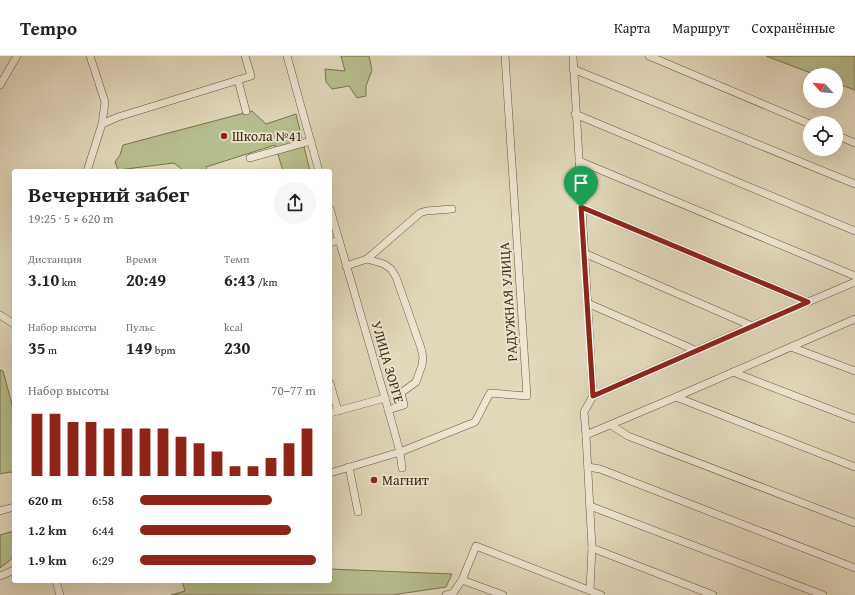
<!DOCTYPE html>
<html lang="ru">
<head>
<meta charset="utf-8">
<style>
  :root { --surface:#fff; --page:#f6f6f6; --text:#222; --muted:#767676; --line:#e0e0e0; --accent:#8f2418 }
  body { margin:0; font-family:"Gentium Book Plus",serif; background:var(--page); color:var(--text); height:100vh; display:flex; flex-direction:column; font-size:15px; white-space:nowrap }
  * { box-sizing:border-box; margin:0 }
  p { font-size:13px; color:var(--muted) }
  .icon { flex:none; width:22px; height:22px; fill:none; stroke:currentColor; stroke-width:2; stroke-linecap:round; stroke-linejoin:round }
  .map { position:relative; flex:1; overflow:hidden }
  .drawer { position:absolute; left:12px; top:113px; width:320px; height:414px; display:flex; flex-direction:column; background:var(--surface); border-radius:4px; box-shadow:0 4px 16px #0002 }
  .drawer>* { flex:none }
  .needle { width:26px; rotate:296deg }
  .tools { position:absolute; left:803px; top:12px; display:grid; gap:8px }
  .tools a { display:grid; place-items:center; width:40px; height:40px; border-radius:50%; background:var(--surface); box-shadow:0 4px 16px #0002; font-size:20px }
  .pin { position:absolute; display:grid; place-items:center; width:34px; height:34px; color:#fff; margin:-41px -17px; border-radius:50% 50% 50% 0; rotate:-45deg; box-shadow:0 0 4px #0007 }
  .pin .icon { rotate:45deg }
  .round { display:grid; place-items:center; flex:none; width:42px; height:42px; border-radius:21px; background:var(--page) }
  .headline { display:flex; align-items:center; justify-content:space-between; height:68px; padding:0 16px }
  h1 { font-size:22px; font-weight:700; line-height:30px }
  .stats { display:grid; grid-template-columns:repeat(3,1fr); gap:6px; height:68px; padding:4px 16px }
  .stats div { display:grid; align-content:center }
  .stats b { font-size:17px; font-weight:700 }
  .stats small { font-size:11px; font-weight:400 }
  .stats p { font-size:11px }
  .chart { height:112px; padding:8px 16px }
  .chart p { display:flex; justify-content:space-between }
  .chart svg { width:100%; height:72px; margin-top:4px; stroke:var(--accent); stroke-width:6 }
  ul { padding:0 16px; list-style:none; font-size:13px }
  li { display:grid; grid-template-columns:64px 48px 1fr; align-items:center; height:30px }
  li i { height:10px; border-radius:5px; background:var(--accent) }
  header { display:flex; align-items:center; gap:24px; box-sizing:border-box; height:56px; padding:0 20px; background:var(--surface); border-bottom:1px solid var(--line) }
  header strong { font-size:19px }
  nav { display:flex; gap:22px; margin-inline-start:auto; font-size:14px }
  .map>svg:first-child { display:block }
  .green { fill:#b7be8d; stroke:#7b7550 }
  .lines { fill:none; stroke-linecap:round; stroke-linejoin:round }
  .minor-casing { stroke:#68573d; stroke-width:8 }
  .minor { stroke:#ece6d3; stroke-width:7 }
  .route-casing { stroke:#fff; stroke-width:8 }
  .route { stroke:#8f2418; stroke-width:5 }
  .poi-dot { fill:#8f2418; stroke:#ece6d3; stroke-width:1.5 }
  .labels { text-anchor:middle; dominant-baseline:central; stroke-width:3.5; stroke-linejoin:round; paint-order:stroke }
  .poi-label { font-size:14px; fill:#3f2c13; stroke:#ece6d3; text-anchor:start }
  .street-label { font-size:14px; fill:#3f2c13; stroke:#ece6d3 }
</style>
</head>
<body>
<header>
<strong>Tempo</strong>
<nav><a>Карта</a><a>Маршрут</a><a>Сохранённые</a></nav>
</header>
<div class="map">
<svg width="855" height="539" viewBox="0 0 855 539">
  <rect width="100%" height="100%" fill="#e1d8bb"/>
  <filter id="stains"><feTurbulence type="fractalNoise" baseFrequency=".005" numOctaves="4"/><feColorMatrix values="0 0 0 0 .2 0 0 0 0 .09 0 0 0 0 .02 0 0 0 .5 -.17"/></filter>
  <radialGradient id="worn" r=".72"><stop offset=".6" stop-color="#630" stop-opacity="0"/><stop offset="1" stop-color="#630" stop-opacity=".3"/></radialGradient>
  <g class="green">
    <polygon points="341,0 369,0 372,14 366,30 366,40 357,42 349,30 332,33 326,26 325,13 345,15"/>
    <polygon points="766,0 855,0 855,34 836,27 836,19 816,19"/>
    <polygon points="252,55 266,68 296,58 310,115 283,115 275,89 206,111 207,115 184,115 174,107 118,114 115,106 120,99 123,89"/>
    <polygon points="0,314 3,315 14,356 14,417 10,416 0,418"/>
    <polygon points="14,475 14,501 0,512 0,479"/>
    <polygon points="330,513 452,518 446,531 392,539 171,539 185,535 182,525 330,525"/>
  </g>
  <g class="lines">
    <g class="minor-casing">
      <g id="minor">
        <polyline points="90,0 105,46 102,68"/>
        <polyline points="287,0 319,115"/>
        <polyline points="573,0 593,340 584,356 586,379"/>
        <polyline points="649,0 810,68"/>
        <polyline points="573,13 855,128"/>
        <polyline points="238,24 246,55"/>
        <polyline points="0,29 17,0"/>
        <polyline points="575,58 855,175"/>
        <polyline points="836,79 855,87"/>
        <polyline points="250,102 311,85"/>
        <polyline points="579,105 855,220"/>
        <polyline points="87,115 102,68 118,61 251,20 245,0"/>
        <polyline points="581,151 808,246"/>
        <polyline points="330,153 385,342 400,396 402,412"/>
        <polyline points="330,187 339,184"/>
        <polyline points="584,197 752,270"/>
        <polyline points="367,203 384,208 391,213 396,221 421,292 423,301 422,309 416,326 401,337 404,349 388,354"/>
        <polyline points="346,210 367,203 420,157 426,155 452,153"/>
        <polyline points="587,247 697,295"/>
        <polyline points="0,259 14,268"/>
        <polyline points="791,291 855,315"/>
        <polyline points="733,316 855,363"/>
        <polyline points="330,327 338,355"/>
        <polyline points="593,340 752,270 855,226"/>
        <polyline points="676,341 855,263"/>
        <polyline points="330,357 385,342"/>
        <polyline points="611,369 628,380 855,467"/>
        <polyline points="349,411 358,456"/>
        <polyline points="588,411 600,413 855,512"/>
        <polyline points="330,417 400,396 475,366 490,337 527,340 505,0"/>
        <polyline points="590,450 823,539"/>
        <polyline points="0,455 14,451"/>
        <polyline points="592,492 713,539"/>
        <polyline points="0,520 14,514"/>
        <polyline points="462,524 503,539"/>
        <polyline points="56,525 60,539"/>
        <polyline points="590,534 592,492 586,379 676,341 855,411"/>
        <polyline points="446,539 453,537 462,524 476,490 601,539"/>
      </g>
    </g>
    <use href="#minor" class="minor"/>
  </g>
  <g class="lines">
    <g class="route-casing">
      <polygon id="route" points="581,151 808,246 593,340"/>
    </g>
    <use href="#route" class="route"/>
  </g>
  <g class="poi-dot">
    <circle cx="224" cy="80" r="4"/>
    <circle cx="374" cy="424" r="4"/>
  </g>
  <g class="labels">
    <g class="poi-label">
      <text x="232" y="80">Школа №41</text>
      <text x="382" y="424">Магнит</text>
    </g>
    <g class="street-label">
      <text transform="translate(508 246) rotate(-94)">РАДУЖНАЯ УЛИЦА</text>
      <text transform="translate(388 306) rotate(74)">УЛИЦА ЗОРГЕ</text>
    </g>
  </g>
  <rect width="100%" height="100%" filter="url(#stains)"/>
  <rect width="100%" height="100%" fill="url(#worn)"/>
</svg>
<div class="tools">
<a><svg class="needle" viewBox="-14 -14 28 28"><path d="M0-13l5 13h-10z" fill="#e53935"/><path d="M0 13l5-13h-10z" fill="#767676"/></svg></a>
<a><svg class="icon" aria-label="locate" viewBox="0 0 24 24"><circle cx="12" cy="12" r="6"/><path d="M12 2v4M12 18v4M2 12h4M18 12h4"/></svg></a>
</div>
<div class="pin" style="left:581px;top:151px;background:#1e9e55"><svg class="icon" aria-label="arrive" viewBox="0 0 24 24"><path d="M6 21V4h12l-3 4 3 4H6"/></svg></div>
<section class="drawer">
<div class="headline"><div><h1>Вечерний забег</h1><p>19:25 · 5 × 620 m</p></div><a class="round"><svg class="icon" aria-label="share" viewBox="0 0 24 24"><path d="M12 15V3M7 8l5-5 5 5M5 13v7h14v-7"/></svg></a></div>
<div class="stats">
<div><p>Дистанция</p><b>3.10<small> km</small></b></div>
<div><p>Время</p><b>20:49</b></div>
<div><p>Темп</p><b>6:43<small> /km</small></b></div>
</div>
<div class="stats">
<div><p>Набор высоты</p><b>35<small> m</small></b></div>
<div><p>Пульс</p><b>149<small> bpm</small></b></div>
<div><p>kcal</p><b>230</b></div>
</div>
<div class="chart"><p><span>Набор высоты</span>70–77 m</p>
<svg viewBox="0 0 160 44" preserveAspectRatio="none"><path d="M5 44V6M15 44V6M25 44V11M35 44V11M45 44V15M55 44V15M65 44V15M75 44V15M85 44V20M95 44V24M105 44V29M115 44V38M125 44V38M135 44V33M145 44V24M155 44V15"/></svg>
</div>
<ul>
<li><b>620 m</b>6:58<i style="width:75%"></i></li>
<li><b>1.2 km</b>6:44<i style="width:86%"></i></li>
<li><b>1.9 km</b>6:29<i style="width:100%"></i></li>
</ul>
</section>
</div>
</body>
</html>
